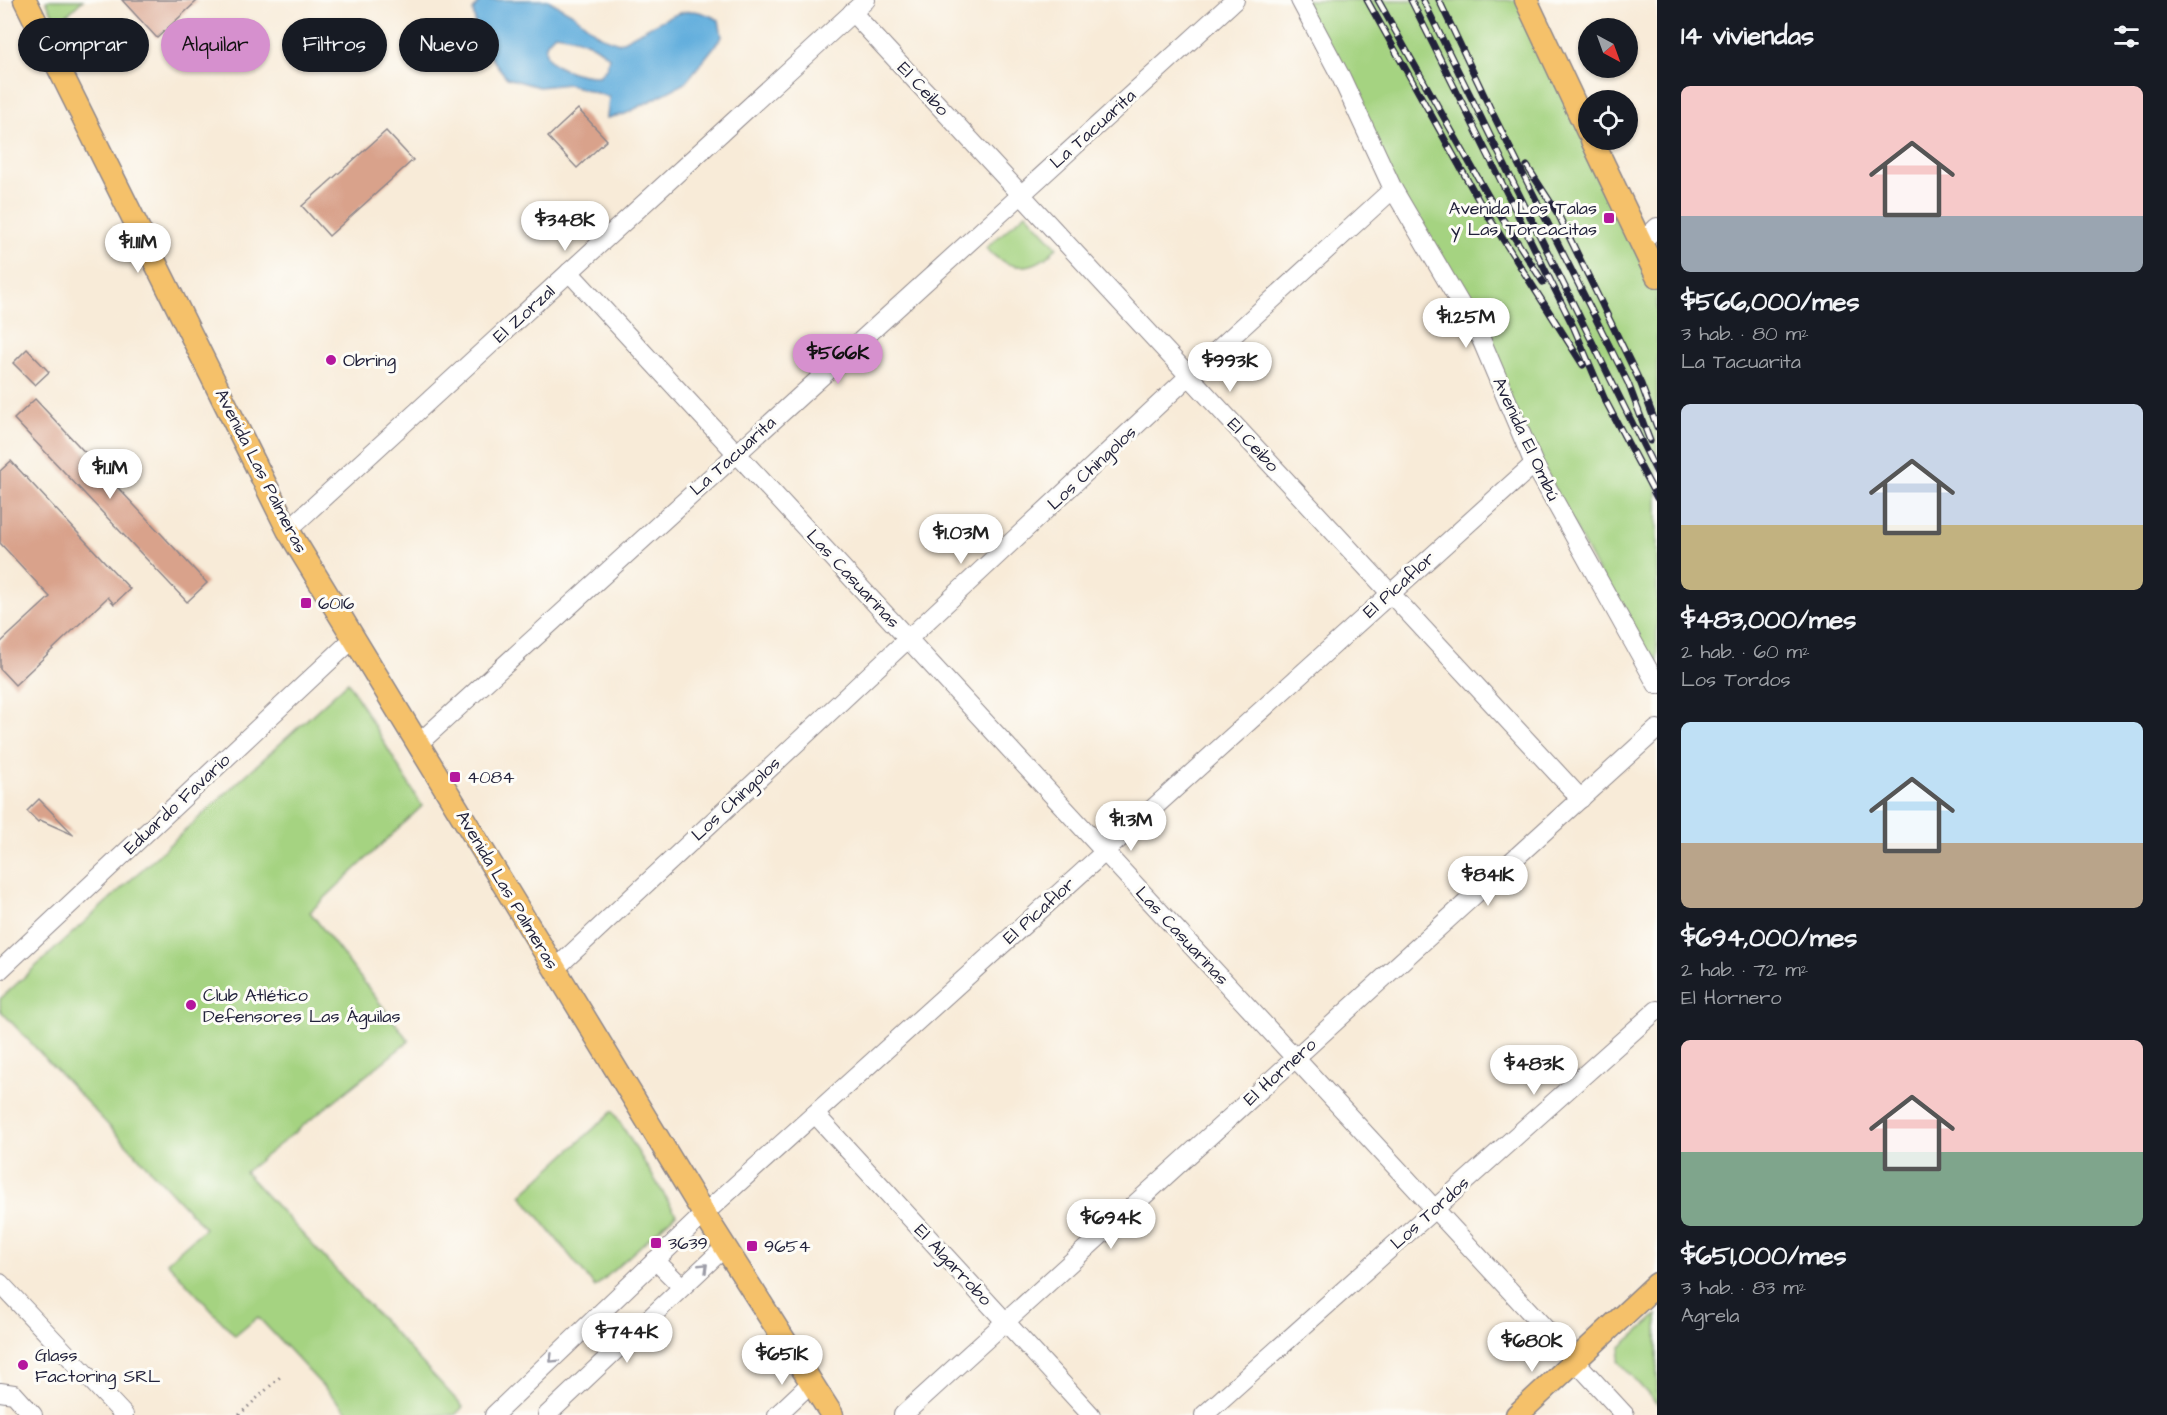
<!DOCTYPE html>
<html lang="es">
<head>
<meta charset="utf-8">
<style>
	body { margin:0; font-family:"Architects Daughter",sans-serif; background:#242831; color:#f1f3f6; height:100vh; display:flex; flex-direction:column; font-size:22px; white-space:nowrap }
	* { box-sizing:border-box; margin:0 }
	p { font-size:20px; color:#9ea1a6 }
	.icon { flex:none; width:33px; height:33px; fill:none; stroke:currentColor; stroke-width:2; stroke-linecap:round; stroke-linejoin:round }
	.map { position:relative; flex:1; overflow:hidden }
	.details { display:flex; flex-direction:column; background:#171b24; width:510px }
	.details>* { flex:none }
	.top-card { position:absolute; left:18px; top:18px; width:570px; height:54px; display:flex; gap:12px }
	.needle { width:39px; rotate:139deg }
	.fabs { position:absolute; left:1578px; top:18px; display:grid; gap:12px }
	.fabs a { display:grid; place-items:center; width:60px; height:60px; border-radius:50%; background:#171b24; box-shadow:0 2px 4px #0004; font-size:30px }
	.price { position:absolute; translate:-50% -51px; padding:0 14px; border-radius:21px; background:#fff; color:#222; font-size:20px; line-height:39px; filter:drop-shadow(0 2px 3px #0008) }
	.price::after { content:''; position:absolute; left:50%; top:36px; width:18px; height:14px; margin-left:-9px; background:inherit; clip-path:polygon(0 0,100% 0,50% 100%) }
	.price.selected { background:#d690ce; color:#111 }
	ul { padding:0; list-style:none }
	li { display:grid; align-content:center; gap:12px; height:318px; padding:0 24px }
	li span { display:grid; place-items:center; height:186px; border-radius:9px; color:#555 }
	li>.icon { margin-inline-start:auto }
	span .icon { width:108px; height:108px; fill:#fffc; stroke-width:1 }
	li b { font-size:26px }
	h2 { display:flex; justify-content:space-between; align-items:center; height:72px; padding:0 24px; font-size:26px }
	.tag { padding:0 21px; border-radius:27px; background:#171b24; box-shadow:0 2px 4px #0004; font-size:21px; line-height:54px }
	.tag.selected { background:#d690ce; color:#111 }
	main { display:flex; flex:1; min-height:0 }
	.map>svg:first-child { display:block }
	.green { fill:#a5d381; stroke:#647a5e; stroke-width:1.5 }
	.water { fill:#64afdd; stroke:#43688c; stroke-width:1.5; fill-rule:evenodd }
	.building { fill:#d9a28b }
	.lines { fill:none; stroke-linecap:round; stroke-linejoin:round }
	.minor-casing { stroke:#8d868a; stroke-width:20 }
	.major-casing { stroke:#8d868a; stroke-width:25 }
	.path { stroke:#8d868a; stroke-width:3; stroke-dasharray:1.5 4.5; stroke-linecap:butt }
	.minor { stroke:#fff; stroke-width:18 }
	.major { stroke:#f5c16b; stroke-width:22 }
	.rail-casing { stroke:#22223b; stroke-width:7 }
	.rail { stroke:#fdfcf7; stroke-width:4.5; stroke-dasharray:14; stroke-linecap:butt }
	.oneway { stroke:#9c9ca7 }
	.poi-dot { fill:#b5179e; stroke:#fdfcf7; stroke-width:2 }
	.labels { text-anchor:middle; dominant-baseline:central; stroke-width:6; stroke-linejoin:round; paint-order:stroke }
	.street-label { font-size:18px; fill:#22223b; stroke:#fdfcf7 }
	.poi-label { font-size:18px; fill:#22223b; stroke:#fdfcf7; text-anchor:start }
</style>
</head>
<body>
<main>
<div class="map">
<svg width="1657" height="1415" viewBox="0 0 1657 1415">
	<rect width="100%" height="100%" fill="#fdfcf7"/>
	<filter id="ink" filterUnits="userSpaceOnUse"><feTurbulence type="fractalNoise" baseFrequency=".0167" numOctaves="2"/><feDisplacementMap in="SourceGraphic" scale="12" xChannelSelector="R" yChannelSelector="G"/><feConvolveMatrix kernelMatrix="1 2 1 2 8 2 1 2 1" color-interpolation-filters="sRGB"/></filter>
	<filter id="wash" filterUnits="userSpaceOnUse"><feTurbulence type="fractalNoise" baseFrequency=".008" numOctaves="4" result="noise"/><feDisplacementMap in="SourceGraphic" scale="24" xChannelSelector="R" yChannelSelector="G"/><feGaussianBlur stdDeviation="1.35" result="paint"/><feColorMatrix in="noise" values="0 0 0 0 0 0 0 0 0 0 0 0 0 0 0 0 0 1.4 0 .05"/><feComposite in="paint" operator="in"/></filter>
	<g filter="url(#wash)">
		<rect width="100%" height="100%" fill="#f8ebd8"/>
		<g class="green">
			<polygon points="46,0 83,0 57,24"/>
			<polygon points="1300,0 1526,0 1657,276 1657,685"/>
			<path d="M1026 213 1057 247C1035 272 1009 273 986 248Z"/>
			<polygon points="348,682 422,806 310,912 409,1041 245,1172 463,1407 455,1415 350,1415 258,1317 235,1336 167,1262 205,1228 0,1010 0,999"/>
			<polygon points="613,1111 676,1214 595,1287 521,1195"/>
			<polygon points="1657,1315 1657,1404 1618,1361 1621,1347"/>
		</g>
		<path class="water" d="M481 0H548L573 14 600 36 619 43C638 34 673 11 692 11 702 11 711 16 719 20L722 37 685 83 625 114 607 118 609 97 568 84 539 87 507 78 489 55 476 27 473 10ZM555 34C576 37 593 42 609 57L607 67 599 76C584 77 540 68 546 45 547 41 552 37 555 34Z"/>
		<g id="blocks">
			<g class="building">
				<polygon points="122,0 198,0 157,38"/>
				<polygon points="578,109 607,140 577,168 548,137"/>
				<polygon points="386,131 413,160 329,236 302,206"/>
				<polygon points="27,349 49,372 35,385 13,363"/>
				<polygon points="35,399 207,583 187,602 14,419"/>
				<polygon points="11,461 130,589 114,604 108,597 15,685 0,669 0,643 50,597 0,543 0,471"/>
				<polygon points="39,799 74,835 40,820 38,822 27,811"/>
			</g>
		</g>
	</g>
	<g filter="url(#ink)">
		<use href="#blocks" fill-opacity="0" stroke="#8d868a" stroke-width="1.5"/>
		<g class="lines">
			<g class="minor-casing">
				<g id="minor">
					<polyline points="1300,0 1341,77 1393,189 1481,339 1534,464 1657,685"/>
					<polyline points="852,12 1581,799"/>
					<polyline points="1641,243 1657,227"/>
					<polyline points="569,272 1625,1415"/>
					<polyline points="288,530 866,0"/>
					<polyline points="418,744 1235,0"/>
					<polyline points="555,969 1189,376 1393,189"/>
					<polyline points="0,970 354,638"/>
					<polyline points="815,1114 1091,1415"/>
					<polyline points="655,1260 682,1287"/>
					<polyline points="0,1283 124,1415"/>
					<polyline points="0,1392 14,1394 33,1415"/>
					<polyline points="494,1415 704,1214 1534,464"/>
					<polyline points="547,1415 725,1247"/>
					<polyline points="777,1415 812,1382"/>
					<polyline points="903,1415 1657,729"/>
					<polyline points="1204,1415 1657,1010"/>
				</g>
			</g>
			<g class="major-casing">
				<g id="major">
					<polyline points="25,0 288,530 704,1214 832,1415"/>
					<polyline points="1526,0 1588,132"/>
					<polyline points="1592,140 1657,276"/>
					<polyline points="1517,1415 1657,1284"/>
				</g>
			</g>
			<polyline class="path" points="239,1415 280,1377"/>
			<use href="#minor" class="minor"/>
			<use href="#major" class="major"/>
			<g class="rail-casing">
				<g id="rail">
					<polyline points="1367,0 1483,208 1583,365"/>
					<polyline points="1378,0 1491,201 1543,282"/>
					<polyline points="1411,0 1574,328 1604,398 1657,498"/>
					<polyline points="1423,0 1657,473"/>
					<polyline points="1439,0 1491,110 1628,383 1650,441"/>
					<polyline points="1527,166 1558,214 1641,384 1657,427"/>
				</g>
			</g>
			<use href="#rail" class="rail"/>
		</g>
		<defs><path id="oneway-chevron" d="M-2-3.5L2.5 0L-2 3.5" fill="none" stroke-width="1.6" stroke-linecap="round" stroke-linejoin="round" transform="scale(1.5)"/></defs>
		<g class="oneway">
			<use href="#oneway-chevron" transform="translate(704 1267) rotate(-44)"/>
			<use href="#oneway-chevron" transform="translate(553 1359) rotate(136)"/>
		</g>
	</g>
	<g class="poi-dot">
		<rect x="1603" y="212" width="12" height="12" rx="3"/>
		<circle cx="331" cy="360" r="6"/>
		<rect x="300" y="597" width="12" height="12" rx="3"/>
		<rect x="449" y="771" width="12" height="12" rx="3"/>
		<circle cx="191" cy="1005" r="6"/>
		<rect x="650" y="1237" width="12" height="12" rx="3"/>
		<rect x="746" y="1240" width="12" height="12" rx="3"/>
		<circle cx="23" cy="1365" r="6"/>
	</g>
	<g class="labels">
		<g class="street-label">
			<text transform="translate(923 89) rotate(47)">El Ceibo</text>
			<text transform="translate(1093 129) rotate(-42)">La Tacuarita</text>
			<text transform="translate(524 314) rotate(-42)">El Zorzal</text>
			<text transform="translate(1526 439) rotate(65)">Avenida El Ombú</text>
			<text transform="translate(1253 445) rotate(47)">El Ceibo</text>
			<text transform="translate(733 456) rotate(-42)">La Tacuarita</text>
			<text transform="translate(1092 468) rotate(-43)">Los Chingolos</text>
			<text transform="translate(261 471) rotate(63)">Avenida Las Palmeras</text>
			<text transform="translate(853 579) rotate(47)">Las Casuarinas</text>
			<text transform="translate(1399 585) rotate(-42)">El Picaflor</text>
			<text transform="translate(736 799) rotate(-43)">Los Chingolos</text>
			<text transform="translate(177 804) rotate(-43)">Eduardo Favario</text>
			<text transform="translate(507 890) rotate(59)">Avenida Las Palmeras</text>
			<text transform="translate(1039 911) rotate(-42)">El Picaflor</text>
			<text transform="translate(1182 936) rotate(47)">Las Casuarinas</text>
			<text transform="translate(1280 1072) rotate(-42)">El Hornero</text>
			<text transform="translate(1430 1213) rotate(-42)">Los Tordos</text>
			<text transform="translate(953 1265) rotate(47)">El Algarrobo</text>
		</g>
		<g class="poi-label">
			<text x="1597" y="208" text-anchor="end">Avenida Los Talas<tspan x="1597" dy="21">y Las Torcacitas</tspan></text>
			<text x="343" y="360">Obring</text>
			<text x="318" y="603">6016</text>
			<text x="467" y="777">4084</text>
			<text x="203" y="995">Club Atlético<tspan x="203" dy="21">Defensores Las Águilas</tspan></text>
			<text x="668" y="1243">3639</text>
			<text x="764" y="1246">9654</text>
			<text x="35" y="1355">Glass<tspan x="35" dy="21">Factoring SRL</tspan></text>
		</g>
	</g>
</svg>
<div class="fabs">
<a><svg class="needle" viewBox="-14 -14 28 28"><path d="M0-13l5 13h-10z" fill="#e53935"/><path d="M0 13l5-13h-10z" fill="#9ea1a6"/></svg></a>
<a><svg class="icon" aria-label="locate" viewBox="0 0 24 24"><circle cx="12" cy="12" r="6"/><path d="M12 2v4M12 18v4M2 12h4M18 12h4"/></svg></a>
</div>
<b class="price" style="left:565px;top:252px">$348K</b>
<b class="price" style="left:138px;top:274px">$1.11M</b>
<b class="price" style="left:1466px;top:349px">$1.25M</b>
<b class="price selected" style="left:838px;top:385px">$566K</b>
<b class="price" style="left:1230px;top:393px">$993K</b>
<b class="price" style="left:110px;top:500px">$1.1M</b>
<b class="price" style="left:961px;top:565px">$1.03M</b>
<b class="price" style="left:1131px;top:852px">$1.3M</b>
<b class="price" style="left:1488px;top:907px">$841K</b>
<b class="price" style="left:1534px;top:1096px">$483K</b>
<b class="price" style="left:1111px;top:1250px">$694K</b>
<b class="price" style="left:627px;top:1364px">$744K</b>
<b class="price" style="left:1532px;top:1373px">$680K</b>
<b class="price" style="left:782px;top:1386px">$651K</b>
<div class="top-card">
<a class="tag">Comprar</a>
<a class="tag selected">Alquilar</a>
<a class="tag">Filtros</a>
<a class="tag">Nuevo</a>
</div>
</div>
<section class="details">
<h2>14 viviendas<svg class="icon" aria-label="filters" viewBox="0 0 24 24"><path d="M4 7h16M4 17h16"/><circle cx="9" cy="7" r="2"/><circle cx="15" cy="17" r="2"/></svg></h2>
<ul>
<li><span style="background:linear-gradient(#f6c9c9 70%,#9aa5b1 0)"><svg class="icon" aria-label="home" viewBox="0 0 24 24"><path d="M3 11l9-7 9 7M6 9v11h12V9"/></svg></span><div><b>$566,000/mes</b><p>3 hab. · 80 m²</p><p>La Tacuarita</p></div></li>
<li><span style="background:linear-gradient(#c9d6e8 65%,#c2b280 0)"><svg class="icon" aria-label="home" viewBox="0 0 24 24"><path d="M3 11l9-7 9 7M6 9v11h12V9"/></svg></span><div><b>$483,000/mes</b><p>2 hab. · 60 m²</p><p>Los Tordos</p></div></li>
<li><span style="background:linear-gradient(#bfe0f5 65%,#b9a48a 0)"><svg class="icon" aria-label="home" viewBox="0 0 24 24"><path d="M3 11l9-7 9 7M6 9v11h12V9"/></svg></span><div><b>$694,000/mes</b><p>2 hab. · 72 m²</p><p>El Hornero</p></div></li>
<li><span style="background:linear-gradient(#f6c9c9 60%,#7fa58c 0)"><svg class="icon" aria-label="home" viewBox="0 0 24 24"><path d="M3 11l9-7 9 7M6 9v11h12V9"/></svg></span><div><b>$651,000/mes</b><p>3 hab. · 83 m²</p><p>Agrela</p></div></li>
</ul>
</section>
</main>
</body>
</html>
